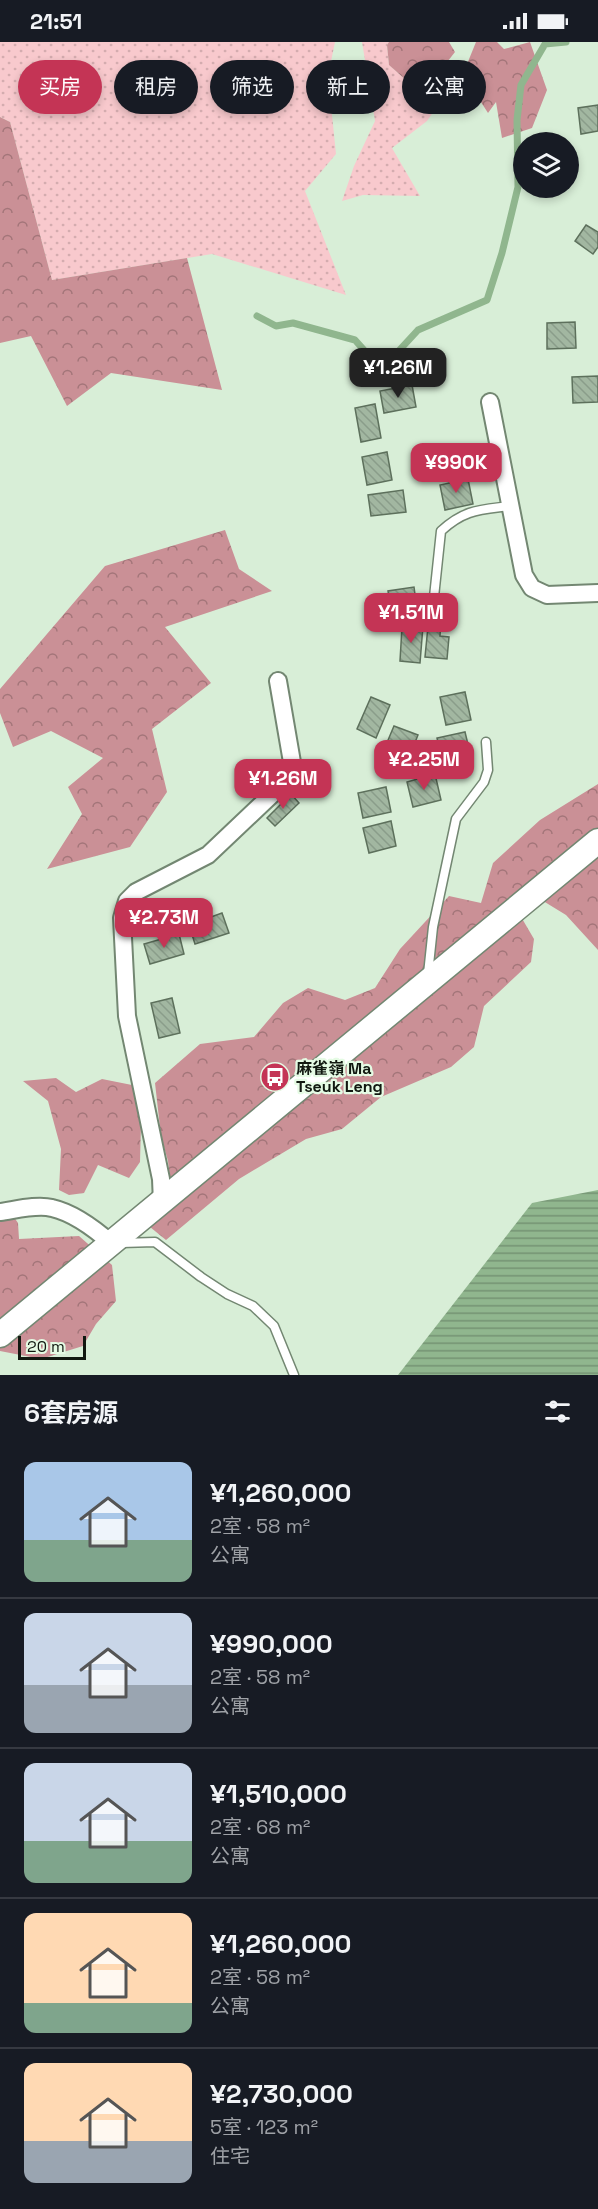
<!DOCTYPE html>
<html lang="zh">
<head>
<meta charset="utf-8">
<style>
	body { margin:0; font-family:"Space Grotesk","Noto Sans SC",sans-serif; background:#20242c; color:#f1f3f6; height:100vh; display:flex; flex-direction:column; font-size:22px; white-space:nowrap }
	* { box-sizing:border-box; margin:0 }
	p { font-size:20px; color:#9ea1a6 }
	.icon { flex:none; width:33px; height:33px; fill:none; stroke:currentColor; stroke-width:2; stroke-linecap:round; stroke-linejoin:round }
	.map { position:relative; height:1333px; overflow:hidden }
	.sheet { display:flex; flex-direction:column; background:#171b24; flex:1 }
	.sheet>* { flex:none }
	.banner { position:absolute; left:18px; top:18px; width:562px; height:54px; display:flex; gap:12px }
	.buttons { position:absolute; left:513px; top:90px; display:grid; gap:12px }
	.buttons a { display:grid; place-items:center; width:66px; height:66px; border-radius:50%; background:#171b24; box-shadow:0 3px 9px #0003; font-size:30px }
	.scale { position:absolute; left:18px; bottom:15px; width:68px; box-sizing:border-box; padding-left:6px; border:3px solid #111810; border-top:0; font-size:16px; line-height:21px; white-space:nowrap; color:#111810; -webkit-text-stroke:4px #e5fbe4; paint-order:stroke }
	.price { position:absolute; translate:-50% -51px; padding:0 14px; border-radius:12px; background:#c43455; color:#fff; font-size:20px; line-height:39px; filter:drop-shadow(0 2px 3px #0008) }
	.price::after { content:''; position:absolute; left:50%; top:36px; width:18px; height:14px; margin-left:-9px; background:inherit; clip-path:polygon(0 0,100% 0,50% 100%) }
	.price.on { background:#222; color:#fff }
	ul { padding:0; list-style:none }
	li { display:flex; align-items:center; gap:18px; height:150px; padding:0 24px }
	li+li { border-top:2px solid #363941 }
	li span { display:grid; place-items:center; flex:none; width:168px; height:120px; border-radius:12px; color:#555 }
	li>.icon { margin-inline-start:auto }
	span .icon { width:72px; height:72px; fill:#fffc; stroke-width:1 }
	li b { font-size:26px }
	h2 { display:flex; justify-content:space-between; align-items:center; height:72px; padding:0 24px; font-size:26px }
	.tag { padding:0 21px; border-radius:27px; background:#171b24; box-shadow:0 3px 9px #0003; font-size:21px; line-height:54px }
	.tag.on { background:#c43455; color:#fff }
	.status { display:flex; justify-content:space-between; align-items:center; height:42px; padding:0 30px; background:#171b24; direction:ltr }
	.status svg { height:16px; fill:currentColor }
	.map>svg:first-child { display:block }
	.grass { fill:url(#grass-dots) }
	.forest { fill:url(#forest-crowns) }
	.water { fill:url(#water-rules) }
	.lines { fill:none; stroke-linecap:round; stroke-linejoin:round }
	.stream { stroke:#90b68e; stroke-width:7 }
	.building { fill:url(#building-back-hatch); stroke:#5d705c; stroke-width:1.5 }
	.lane-casing { stroke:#738772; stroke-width:11 }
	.street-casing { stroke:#738772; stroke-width:20 }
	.secondary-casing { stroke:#738772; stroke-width:27 }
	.lane { stroke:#fff; stroke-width:8 }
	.street { stroke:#fff; stroke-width:16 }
	.secondary { stroke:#fff; stroke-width:24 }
	.labels { text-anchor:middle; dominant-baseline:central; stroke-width:4.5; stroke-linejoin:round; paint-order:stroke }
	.poi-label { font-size:16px; font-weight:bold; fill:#111810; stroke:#e5fbe4; text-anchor:start }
</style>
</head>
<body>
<div class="status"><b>21:51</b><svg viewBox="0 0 49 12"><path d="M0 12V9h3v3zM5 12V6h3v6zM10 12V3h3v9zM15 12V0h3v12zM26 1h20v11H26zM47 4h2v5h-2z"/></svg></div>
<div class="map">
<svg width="598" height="1333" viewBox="0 0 598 1333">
	<defs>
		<pattern id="grass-dots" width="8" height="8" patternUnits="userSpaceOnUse" patternTransform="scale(1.5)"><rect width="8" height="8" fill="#f8c9cd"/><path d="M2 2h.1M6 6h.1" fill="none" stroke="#d4acaf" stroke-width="1.8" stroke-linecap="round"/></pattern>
		<pattern id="forest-crowns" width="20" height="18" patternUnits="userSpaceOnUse" patternTransform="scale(1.5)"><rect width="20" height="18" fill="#ca9096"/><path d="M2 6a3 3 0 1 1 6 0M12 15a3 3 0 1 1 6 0" fill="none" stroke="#a37579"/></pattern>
		<pattern id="water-rules" width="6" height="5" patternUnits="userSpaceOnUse" patternTransform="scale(1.5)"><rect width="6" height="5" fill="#90b68e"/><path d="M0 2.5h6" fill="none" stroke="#749373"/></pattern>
		<pattern id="building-back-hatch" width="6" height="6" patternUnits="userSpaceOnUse" patternTransform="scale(1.5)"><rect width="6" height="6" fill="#a2b7a1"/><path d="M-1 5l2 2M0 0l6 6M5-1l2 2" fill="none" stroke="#8a9d8a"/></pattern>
	</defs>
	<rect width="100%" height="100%" fill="#d8eed7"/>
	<g class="grass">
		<polygon points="0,0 335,0 328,34 336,112 305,149 346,253 212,212 52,238 10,80 0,75"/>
		<polygon points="362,0 389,0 387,3 389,23 406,38 443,56 427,79 392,106 420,154 363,153 342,159 354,124 375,79"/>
	</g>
	<g class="forest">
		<polygon points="389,0 449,0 455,10 444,24 406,38 389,23 387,3"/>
		<polygon points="476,0 497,0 504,7 530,0 547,48 532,86 502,96 496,60 488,71 463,32"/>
		<polygon points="0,75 10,80 52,238 187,216 222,348 111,331 67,364 31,294 0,301"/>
		<polygon points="225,488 239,527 272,549 165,585 211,641 152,687 167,750 130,805 47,827 82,772 68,745 103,716 51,689 13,705 0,671 0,647 105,524"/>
		<polygon points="598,742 598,908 566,873 535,854 517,868 534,897 531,920 484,964 474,1005 451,1025 381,1055 342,1087 306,1097 239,1137 166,1198 150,1185 162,1161 173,1163 168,1119 161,1094 155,1041 200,1002 254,995 283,961 308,946 345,958 375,946 400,907 449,854 481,861 493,821 540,778"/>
		<polygon points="56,1036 76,1050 102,1037 132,1043 141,1081 140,1120 129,1136 98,1123 84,1151 69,1153 59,1148 61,1107 48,1059 23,1039"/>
		<polygon points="0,1164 7,1165 18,1181 19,1197 79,1194 112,1223 116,1259 96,1282 83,1304 41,1317 0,1309"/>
	</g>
	<polygon class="water" points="598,1148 598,1333 398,1333 532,1161"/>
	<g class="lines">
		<polyline class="stream" points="257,274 276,284 293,281 355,298 372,317 394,314 418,288 487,258 502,211 518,145 517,78 521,43 545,2 566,0"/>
	</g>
	<g class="building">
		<polygon points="598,63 598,89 581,92 578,66"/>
		<polygon points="586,183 598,190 598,205 593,212 575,199"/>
		<polygon points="575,280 576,306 547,307 547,281"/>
		<polygon points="598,334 598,360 573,361 572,335"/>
		<polygon points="412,343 416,365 384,371 380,349"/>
		<polygon points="375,362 381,396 361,400 355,366"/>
		<polygon points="387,410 392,438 367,443 362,415"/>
		<polygon points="468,437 473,462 445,468 440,443"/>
		<polygon points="403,448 406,470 371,474 368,453"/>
		<polygon points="414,545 418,574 392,577 388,549"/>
		<polygon points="429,574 441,575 440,594 449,595 447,617 425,615"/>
		<polygon points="410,583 423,584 420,621 400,619 402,585 410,585"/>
		<polygon points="465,650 471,678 446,683 440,655"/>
		<polygon points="371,655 390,663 376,696 357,687"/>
		<polygon points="394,684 418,693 407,720 383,710"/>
		<polygon points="465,690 471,715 443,721 437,696"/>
		<polygon points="435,732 441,758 413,765 407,740"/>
		<polygon points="386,745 391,770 363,776 358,751"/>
		<polygon points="291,752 299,761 275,784 267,776"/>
		<polygon points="391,779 396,804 369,811 363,786"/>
		<polygon points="222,871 229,891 195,902 189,883"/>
		<polygon points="179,892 184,912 150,922 144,902"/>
		<polygon points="172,956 180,991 159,996 151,961"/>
	</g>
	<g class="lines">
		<g class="lane-casing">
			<g id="lane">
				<path d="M434 555 441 489C465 467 480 468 510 464"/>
				<polyline points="428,932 433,885 456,777 484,740 488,728 486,700"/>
				<polyline points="121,1201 155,1200 201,1235 227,1252 253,1264 274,1284 294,1333"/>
			</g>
		</g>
		<g class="street-casing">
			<g id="street">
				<polyline points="490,360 524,533 532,546 547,553 598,551"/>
				<polyline points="162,1161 161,1137 127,974 122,876 127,859 136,850 208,813 283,742 293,726 278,639"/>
				<path d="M0 1170C15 1168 37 1162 52 1166 74 1171 95 1187 112 1202"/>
			</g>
		</g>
		<g class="secondary-casing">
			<polyline id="secondary" points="0,1293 598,799"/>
		</g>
		<use href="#lane" class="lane"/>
		<use href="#street" class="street"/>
		<use href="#secondary" class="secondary"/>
	</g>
	<defs>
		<g id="bus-disc" transform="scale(1.5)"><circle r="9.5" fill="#c43455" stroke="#e5fbe4"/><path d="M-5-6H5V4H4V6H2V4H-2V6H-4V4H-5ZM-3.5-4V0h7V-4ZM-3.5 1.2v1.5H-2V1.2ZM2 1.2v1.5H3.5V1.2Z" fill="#fff"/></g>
	</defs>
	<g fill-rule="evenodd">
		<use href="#bus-disc" x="275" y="1035"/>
	</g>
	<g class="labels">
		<g class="poi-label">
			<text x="296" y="1026">麻雀嶺 Ma<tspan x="296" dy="18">Tseuk Leng</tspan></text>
		</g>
	</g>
</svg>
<div class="buttons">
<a><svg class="icon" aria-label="layers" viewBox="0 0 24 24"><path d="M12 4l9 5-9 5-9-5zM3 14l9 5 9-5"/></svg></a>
</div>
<div class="scale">20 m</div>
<b class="price on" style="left:398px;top:357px">¥1.26M</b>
<b class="price" style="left:456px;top:452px">¥990K</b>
<b class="price" style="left:411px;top:602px">¥1.51M</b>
<b class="price" style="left:424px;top:749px">¥2.25M</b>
<b class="price" style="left:283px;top:768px">¥1.26M</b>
<b class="price" style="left:164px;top:907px">¥2.73M</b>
<div class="banner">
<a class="tag on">买房</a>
<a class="tag">租房</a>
<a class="tag">筛选</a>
<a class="tag">新上</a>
<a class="tag">公寓</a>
</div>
</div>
<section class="sheet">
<h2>6套房源<svg class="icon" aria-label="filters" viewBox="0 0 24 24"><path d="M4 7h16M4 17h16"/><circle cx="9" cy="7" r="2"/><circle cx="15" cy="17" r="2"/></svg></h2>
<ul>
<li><span style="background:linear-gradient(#a9c7e8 65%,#7fa58c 0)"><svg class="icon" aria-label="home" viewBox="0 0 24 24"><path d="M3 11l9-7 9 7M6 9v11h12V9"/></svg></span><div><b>¥1,260,000</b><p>2室 · 58 m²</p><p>公寓</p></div></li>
<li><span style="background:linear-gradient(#c9d6e8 60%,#9aa5b1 0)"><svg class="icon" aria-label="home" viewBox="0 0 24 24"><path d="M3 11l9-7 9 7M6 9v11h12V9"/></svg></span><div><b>¥990,000</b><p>2室 · 58 m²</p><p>公寓</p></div></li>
<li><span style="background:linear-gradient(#c9d6e8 65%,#7fa58c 0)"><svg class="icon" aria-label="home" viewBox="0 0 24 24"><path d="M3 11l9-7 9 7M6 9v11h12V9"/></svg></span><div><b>¥1,510,000</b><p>2室 · 68 m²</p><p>公寓</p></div></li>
<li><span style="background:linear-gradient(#ffd9b3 75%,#7fa58c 0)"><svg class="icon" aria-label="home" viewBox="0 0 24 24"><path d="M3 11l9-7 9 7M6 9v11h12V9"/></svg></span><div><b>¥1,260,000</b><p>2室 · 58 m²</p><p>公寓</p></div></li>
<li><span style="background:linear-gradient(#ffd9b3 65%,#9aa5b1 0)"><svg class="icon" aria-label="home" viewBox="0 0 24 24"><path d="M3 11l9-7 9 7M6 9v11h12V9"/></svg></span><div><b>¥2,730,000</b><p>5室 · 123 m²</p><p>住宅</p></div></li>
</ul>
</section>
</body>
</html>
